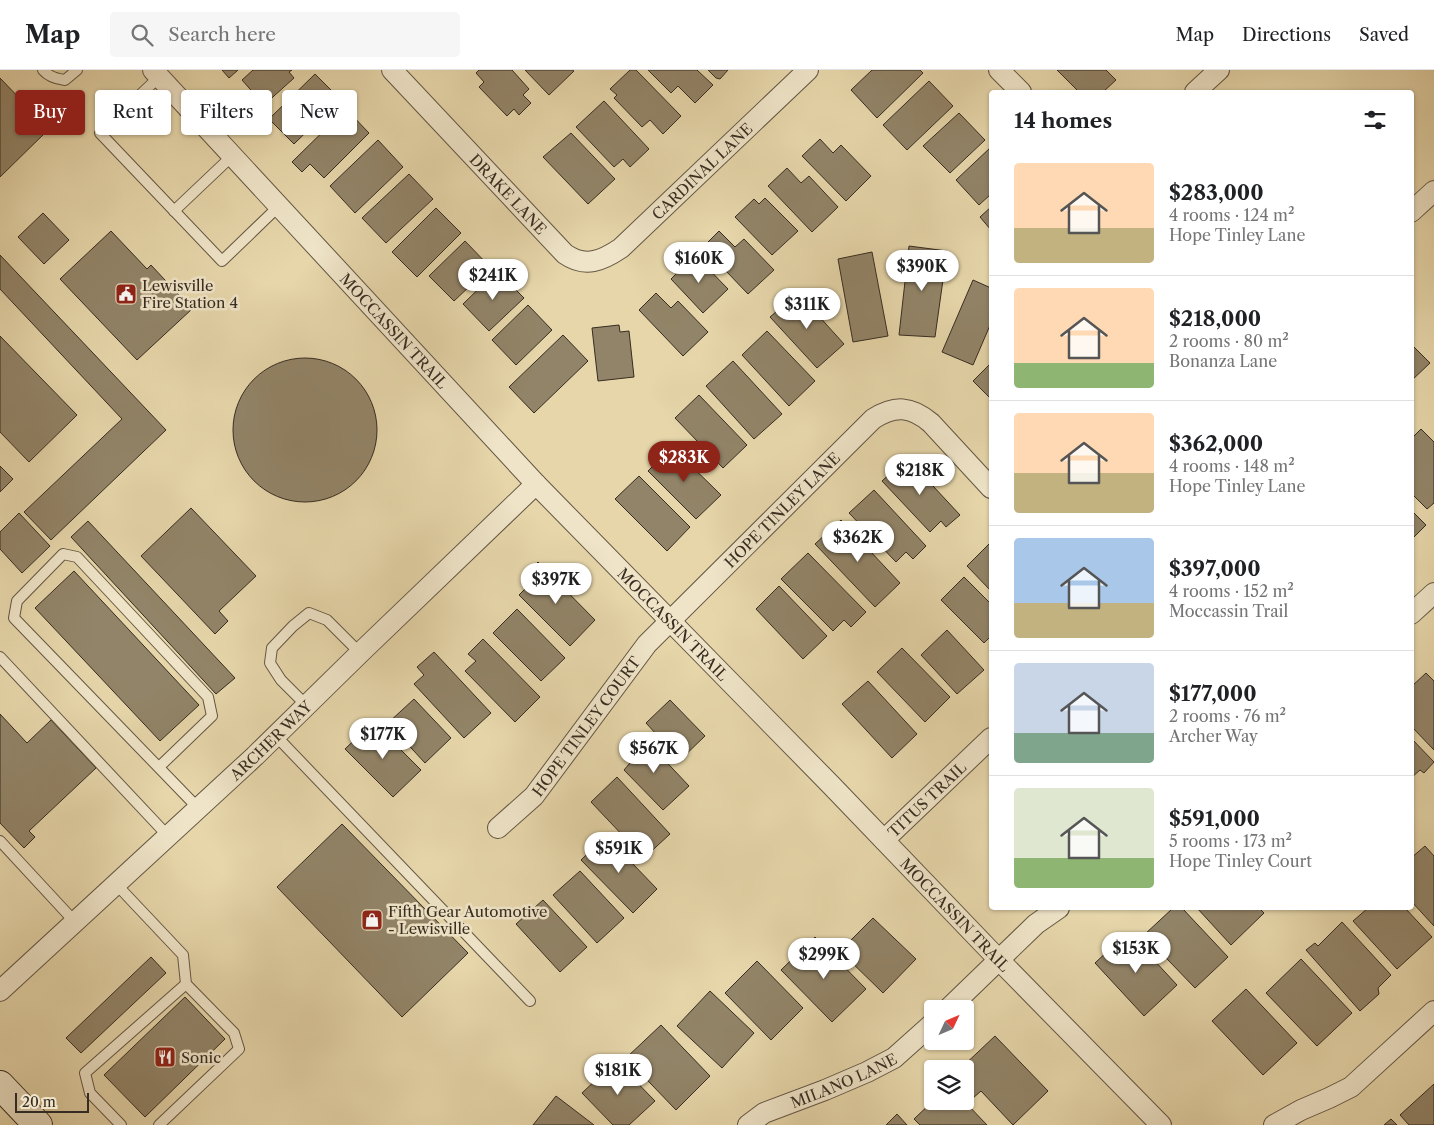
<!DOCTYPE html>
<html lang="en">
<head>
<meta charset="utf-8">
<style>
	body { margin:0; font-family:"Libre Caslon Text",serif; background:#f6f6f6; color:#202124; height:100vh; display:flex; flex-direction:column; font-size:19px; white-space:nowrap }
	* { box-sizing:border-box; margin:0 }
	p { font-size:16px; color:#757577 }
	.icon { flex:none; width:28px; height:28px; fill:none; stroke:currentColor; stroke-width:2; stroke-linecap:round; stroke-linejoin:round }
	.map { position:relative; flex:1; overflow:hidden }
	.panel { position:absolute; left:989px; top:20px; width:425px; height:820px; display:flex; flex-direction:column; background:#fff; border-radius:5px; box-shadow:0 1px 4px #0004 }
	.panel>* { flex:none }
	.top-card { position:absolute; left:15px; top:20px; width:475px; height:45px; display:flex; gap:10px }
	.needle { width:32px; rotate:46deg }
	.buttons { position:absolute; left:924px; top:930px; display:grid; gap:10px }
	.buttons a { display:grid; place-items:center; width:50px; height:50px; border-radius:5px; background:#fff; box-shadow:0 1px 4px #0004; font-size:25px }
	.scale { position:absolute; left:15px; bottom:12px; width:74px; box-sizing:border-box; padding-left:5px; border:2px solid #372c21; border-top:0; font-size:14px; line-height:18px; white-space:nowrap; color:#372c21; -webkit-text-stroke:4px #efe4c8; paint-order:stroke }
	.price { position:absolute; translate:-50% -42px; padding:0 11px; border-radius:18px; background:#fff; color:#222; font-size:16px; line-height:32px; filter:drop-shadow(0 1px 2px #0008) }
	.price::after { content:''; position:absolute; left:50%; top:30px; width:15px; height:11px; margin-left:-8px; background:inherit; clip-path:polygon(0 0,100% 0,50% 100%) }
	.price.active { background:#8f2418; color:#fff }
	ul { padding:0; list-style:none }
	li { display:flex; align-items:center; gap:15px; height:125px; padding:0 25px }
	li+li { border-top:1px solid #e0e0e0 }
	li span { display:grid; place-items:center; flex:none; width:140px; height:100px; border-radius:5px; color:#555 }
	li>.icon { margin-inline-start:auto }
	span .icon { width:60px; height:60px; fill:#fffc; stroke-width:1 }
	li b { font-size:21px }
	h2 { display:flex; justify-content:space-between; align-items:center; height:60px; padding:0 25px; font-size:21px }
	.pill { padding:0 18px; border-radius:5px; background:#fff; box-shadow:0 1px 4px #0004; font-size:18px; line-height:45px }
	.pill.active { background:#8f2418; color:#fff }
	header { display:flex; align-items:center; gap:30px; box-sizing:border-box; height:70px; padding:0 25px; background:#fff; border-bottom:1px solid #e0e0e0 }
	header strong { font-size:24px }
	nav { display:flex; gap:28px; margin-inline-start:auto; font-size:18px }
	.search { width:350px; height:45px; background:#f6f6f6; display:flex; align-items:center; gap:12px; box-sizing:border-box; padding:0 18px; border-radius:5px; color:#757577; font-size:19px }
	.map>svg:first-child { display:block }
	.building { fill:#928468; stroke:#372c21 }
	.lines { fill:none; stroke-linecap:round; stroke-linejoin:round }
	.service-casing { stroke:#635643; stroke-width:12 }
	.minor-casing { stroke:#635643; stroke-width:22 }
	.secondary-casing { stroke:#372c21; stroke-width:30 }
	.service { stroke:#efe4c8; stroke-width:10 }
	.minor { stroke:#efe4c8; stroke-width:20 }
	.secondary { stroke:#efe4c8; stroke-width:28 }
	.labels { text-anchor:middle; dominant-baseline:central; stroke-width:5; stroke-linejoin:round; paint-order:stroke }
	.street-label { font-size:15px; fill:#372c21; stroke:#efe4c8 }
	.poi-label { font-size:15px; fill:#372c21; stroke:#efe4c8; text-anchor:start }
</style>
</head>
<body>
<header>
<strong>Map</strong>
<div class="search"><svg class="icon" aria-label="search" viewBox="0 0 24 24"><circle cx="10" cy="10" r="6"/><path d="M15 15l6 6"/></svg>Search here</div>
<nav><a>Map</a><a>Directions</a><a>Saved</a></nav>
</header>
<div class="map">
<svg width="1434" height="1055" viewBox="0 0 1434 1055">
	<rect width="100%" height="100%" fill="#e6d6aa"/>
	<filter id="stains"><feTurbulence type="fractalNoise" baseFrequency=".004" numOctaves="4"/><feColorMatrix values="0 0 0 0 .2 0 0 0 0 .09 0 0 0 0 .02 0 0 0 .5 -.17"/></filter>
	<radialGradient id="worn" r=".72"><stop offset=".6" stop-color="#630" stop-opacity="0"/><stop offset="1" stop-color="#630" stop-opacity=".3"/></radialGradient>
	<g class="building">
		<polygon points="222,0 238,0 229,8"/>
		<polygon points="253,0 292,0 289,2 294,8 264,35 242,10"/>
		<polygon points="479,0 512,0 529,19 523,25 531,33 519,45 514,39 507,46 479,17 484,12 476,3"/>
		<polygon points="525,0 572,0 574,1 549,25"/>
		<polygon points="630,0 636,0 681,46 663,64 650,50 642,57 614,28 617,25 610,19"/>
		<polygon points="648,0 697,0 713,15 695,33 678,16 671,23"/>
		<polygon points="708,0 728,0 720,9 716,8"/>
		<polygon points="872,0 920,0 923,3 877,48 851,20"/>
		<polygon points="1057,0 1106,0 1116,10 1103,22 1079,22"/>
		<polygon points="315,4 340,29 294,74 269,49"/>
		<polygon points="0,8 49,59 0,107"/>
		<polygon points="929,11 953,36 907,80 883,55"/>
		<polygon points="604,31 649,79 630,97 623,89 614,97 576,57"/>
		<polygon points="346,39 369,63 324,108 310,94 302,102 292,92"/>
		<polygon points="959,43 985,70 950,103 923,76"/>
		<polygon points="571,63 615,109 588,134 543,87"/>
		<polygon points="820,69 833,83 841,75 871,106 846,131 802,86"/>
		<polygon points="378,70 403,97 355,143 330,116"/>
		<polygon points="991,77 991,124 979,135 956,110"/>
		<polygon points="787,98 801,113 809,106 838,137 812,162 768,116"/>
		<polygon points="409,104 433,129 386,173 362,148"/>
		<polygon points="765,128 798,161 772,185 735,147 754,129 759,134"/>
		<polygon points="991,137 991,160 980,147"/>
		<polygon points="436,138 461,163 417,207 392,182"/>
		<polygon points="43,143 69,170 44,194 18,167"/>
		<polygon points="111,161 147,199 151,195 192,239 137,290 60,209"/>
		<polygon points="719,161 735,177 744,169 774,200 748,224 703,177"/>
		<polygon points="465,171 490,197 454,231 429,206"/>
		<polygon points="909,176 947,181 935,267 899,265"/>
		<polygon points="872,182 888,266 853,272 838,189"/>
		<polygon points="0,185 166,360 51,470 24,442 122,349 0,219"/>
		<polygon points="695,185 728,219 703,243 671,209"/>
		<polygon points="497,201 524,228 489,261 463,234"/>
		<polygon points="973,210 991,218 991,253 973,295 942,282"/>
		<polygon points="656,223 671,238 678,231 708,262 683,286 639,240"/>
		<polygon points="798,223 844,274 817,298 770,247"/>
		<polygon points="528,235 552,260 516,295 492,270"/>
		<polygon points="619,255 620,262 629,261 634,307 598,311 592,258"/>
		<polygon points="767,261 815,311 789,336 742,285"/>
		<polygon points="563,265 588,291 534,343 509,317"/>
		<polygon points="0,266 77,345 29,392 0,362"/>
		<polygon points="1411,274 1430,293 1411,311"/>
		<circle cx="305" cy="360" r="72"/>
		<polygon points="733,291 782,344 754,369 706,316"/>
		<polygon points="991,293 991,329 973,311"/>
		<polygon points="699,325 747,375 723,398 675,348"/>
		<polygon points="1421,359 1434,372 1434,433 1427,439 1411,423 1411,369"/>
		<polygon points="672,377 721,425 696,449 648,401"/>
		<polygon points="907,388 960,445 946,457 941,451 930,462 882,411"/>
		<polygon points="0,396 13,409 0,422"/>
		<polygon points="639,406 690,457 667,481 615,429"/>
		<polygon points="874,420 926,476 913,489 906,482 896,492 849,443"/>
		<polygon points="191,438 256,506 219,541 228,551 215,564 141,486"/>
		<polygon points="1411,440 1426,455 1411,470"/>
		<polygon points="19,443 50,476 22,503 0,479 0,462"/>
		<polygon points="841,450 900,513 875,537 815,474"/>
		<polygon points="88,451 235,608 216,624 71,467"/>
		<polygon points="991,472 991,521 967,496"/>
		<polygon points="808,483 866,542 851,557 844,550 833,561 781,509"/>
		<polygon points="538,492 595,550 570,576 519,525 531,513 524,506"/>
		<polygon points="74,501 199,635 160,671 35,538"/>
		<polygon points="964,507 991,534 991,566 984,573 941,530"/>
		<polygon points="779,516 827,566 803,589 756,539"/>
		<polygon points="517,539 565,588 541,611 493,563"/>
		<polygon points="947,560 984,600 957,624 921,585"/>
		<polygon points="483,569 540,627 515,652 465,601 476,591 468,584"/>
		<polygon points="902,578 950,627 925,652 877,602"/>
		<polygon points="434,582 491,643 464,668 414,614 424,605 417,597"/>
		<polygon points="1426,603 1434,611 1434,680 1411,656 1411,617"/>
		<polygon points="868,611 917,664 892,688 842,634"/>
		<polygon points="414,629 451,668 425,693 388,653"/>
		<polygon points="670,630 705,666 680,690 646,653"/>
		<polygon points="0,644 27,673 51,650 96,698 29,761 35,767 24,778 0,753"/>
		<polygon points="373,652 421,700 393,727 345,679"/>
		<polygon points="642,666 689,716 663,740 624,700 630,693 622,686"/>
		<polygon points="1411,668 1434,692 1424,703 1420,700 1411,708"/>
		<polygon points="617,707 670,764 644,788 591,732"/>
		<polygon points="342,754 468,883 402,947 277,817"/>
		<polygon points="606,766 657,819 633,843 581,790"/>
		<polygon points="1425,776 1434,786 1434,856 1411,831 1411,788"/>
		<polygon points="580,801 624,848 597,873 553,825"/>
		<polygon points="543,830 587,877 560,902 516,854"/>
		<polygon points="1173,838 1182,838 1228,887 1195,918 1144,865"/>
		<polygon points="1197,838 1259,838 1264,843 1231,875"/>
		<polygon points="1368,838 1405,838 1432,867 1397,899 1353,851"/>
		<polygon points="873,848 916,889 883,923 840,881"/>
		<polygon points="1342,852 1391,905 1378,918 1379,924 1360,941 1306,880 1315,873 1318,876"/>
		<polygon points="1128,862 1177,915 1144,946 1095,893"/>
		<polygon points="815,867 866,919 832,952 781,900"/>
		<polygon points="151,887 166,903 81,983 66,968"/>
		<polygon points="1301,889 1352,943 1317,976 1266,923"/>
		<polygon points="757,891 803,938 771,970 725,923"/>
		<polygon points="1246,919 1297,973 1263,1005 1212,951"/>
		<polygon points="710,921 754,963 722,998 677,956"/>
		<polygon points="185,927 225,969 145,1047 104,1005"/>
		<polygon points="661,955 710,1006 676,1040 626,988"/>
		<polygon points="995,966 1048,1021 1013,1055 981,1021 973,1028 965,1020 965,999 960,999"/>
		<polygon points="616,991 655,1031 629,1055 613,1055 582,1023"/>
		<polygon points="1434,1014 1434,1055 1409,1055 1400,1045"/>
		<polygon points="556,1026 594,1055 533,1055"/>
		<polygon points="933,1031 964,1031 987,1055 920,1055 914,1049"/>
		<polygon points="897,1044 907,1055 886,1055"/>
		<polygon points="1391,1049 1397,1055 1384,1055"/>
	</g>
	<g class="lines">
		<g class="service-casing">
			<g id="service">
				<path d="M43 0C49 7 57 9 65 10L77 0"/>
				<polyline points="159,7 100,63 222,191 279,136"/>
				<polyline points="174,141 232,86"/>
				<polyline points="0,587 168,766"/>
				<polyline points="306,635 281,610 270,593 272,578 293,556 309,543 327,550 360,583"/>
				<polyline points="275,665 530,931"/>
				<polyline points="159,697 212,646 208,627 77,487 63,484 17,531 14,548 198,738"/>
				<polyline points="0,771 75,852"/>
				<polyline points="116,814 183,885 186,914 234,963 239,979 159,1055"/>
				<polyline points="121,1055 90,1023 85,1003 186,914"/>
			</g>
		</g>
		<g class="minor-casing">
			<g id="minor">
				<path id="s1" d="M153 0 536 414 831 715 999 890 1161 1055"/>
				<path id="s2" d="M392 0 565 184C585 198 602 191 621 178L808 0"/>
				<polyline points="999,0 1021,22"/>
				<polyline points="1195,22 1219,0"/>
				<polyline points="1411,142 1434,121"/>
				<polyline points="1411,544 1434,523"/>
				<path id="s3" d="M498 758 534 726 647 574 873 349C895 335 911 336 931 353L991 418"/>
				<path id="s4" d="M884 770 991 668"/>
				<path id="s5" d="M0 921 255 686 360 583 536 414"/>
				<polyline points="948,939 1036,854 1059,838"/>
				<path id="s6" d="M748 1055 764 1043 825 1020 867 1002 894 988 932 954"/>
				<polyline points="1274,1055 1301,1040 1329,1028 1351,1017 1434,941"/>
			</g>
		</g>
		<g class="secondary-casing">
			<polyline id="secondary" points="0,1015 38,1055"/>
		</g>
		<use href="#service" class="service"/>
		<use href="#minor" class="minor"/>
		<use href="#secondary" class="secondary"/>
	</g>
	<defs>
		<g id="civic-square" transform="scale(1.125)"><rect x="-9" y="-9" width="18" height="18" rx="4" fill="#8f2418" stroke="#efe4c8"/><path d="M-.6-6.5H3V-4.5H.6V-3L4-1V1h2V6H-6V1h2V-1L-.6-3ZM-1.2 2.5V6h2.4V2.5Z" fill="#fff"/></g>
		<g id="shop-square" transform="scale(1.125)"><rect x="-9" y="-9" width="18" height="18" rx="4" fill="#8f2418" stroke="#efe4c8"/><path d="M-5-2.5h2.3a2.7 3.5 0 0 1 5.4 0H5L5.5 6h-11ZM-1.5-2.5h3a1.5 2.3 0 0 0-3 0Z" fill="#fff"/></g>
		<g id="restaurant-square" transform="scale(1.125)"><rect x="-9" y="-9" width="18" height="18" rx="4" fill="#8f2418" stroke="#efe4c8"/><path d="M-5-6h1v4h1v-4h1v4h1v-4h1v5L-1.5 .5V6h-2V.5L-5-1ZM5-6V6H3V1.5H1.5Q1.5-4 5-6Z" fill="#fff"/></g>
	</defs>
	<g fill-rule="evenodd">
		<use href="#civic-square" x="126" y="224"/>
		<use href="#shop-square" x="372" y="850"/>
		<use href="#restaurant-square" x="165" y="987"/>
	</g>
	<g class="labels">
		<g class="street-label">
			<text stroke="none"><textPath href="#s2" startOffset="425">CARDINAL LANE</textPath></text>
			<text stroke="none"><textPath href="#s2" startOffset="170">DRAKE LANE</textPath></text>
			<text stroke="none"><textPath href="#s1" startOffset="355">MOCCASSIN TRAIL</textPath></text>
			<text stroke="none"><textPath href="#s3" startOffset="428">HOPE TINLEY LANE</textPath></text>
			<text stroke="none"><textPath href="#s1" startOffset="760">MOCCASSIN TRAIL</textPath></text>
			<text stroke="none"><textPath href="#s3" startOffset="135">HOPE TINLEY COURT</textPath></text>
			<text stroke="none"><textPath href="#s5" startOffset="369">ARCHER WAY</textPath></text>
			<text stroke="none"><textPath href="#s4" startOffset="59">TITUS TRAIL</textPath></text>
			<text stroke="none"><textPath href="#s1" startOffset="1165">MOCCASSIN TRAIL</textPath></text>
			<text stroke="none"><textPath href="#s6" startOffset="106">MILANO LANE</textPath></text>
		</g>
		<g class="poi-label">
			<text x="142" y="215">Lewisville<tspan x="142" dy="17">Fire Station 4</tspan></text>
			<text x="388" y="841">Fifth Gear Automotive<tspan x="388" dy="17">- Lewisville</tspan></text>
			<text x="181" y="987">Sonic</text>
		</g>
	</g>
	<rect width="100%" height="100%" filter="url(#stains)"/>
	<rect width="100%" height="100%" fill="url(#worn)"/>
</svg>
<div class="buttons">
<a><svg class="needle" viewBox="-14 -14 28 28"><path d="M0-13l5 13h-10z" fill="#e53935"/><path d="M0 13l5-13h-10z" fill="#757577"/></svg></a>
<a><svg class="icon" aria-label="layers" viewBox="0 0 24 24"><path d="M12 4l9 5-9 5-9-5zM3 14l9 5 9-5"/></svg></a>
</div>
<div class="scale">20 m</div>
<b class="price" style="left:699px;top:214px">$160K</b>
<b class="price" style="left:922px;top:222px">$390K</b>
<b class="price" style="left:493px;top:231px">$241K</b>
<b class="price" style="left:807px;top:260px">$311K</b>
<b class="price active" style="left:684px;top:413px">$283K</b>
<b class="price" style="left:920px;top:426px">$218K</b>
<b class="price" style="left:858px;top:493px">$362K</b>
<b class="price" style="left:556px;top:535px">$397K</b>
<b class="price" style="left:383px;top:690px">$177K</b>
<b class="price" style="left:654px;top:704px">$567K</b>
<b class="price" style="left:619px;top:804px">$591K</b>
<b class="price" style="left:1136px;top:904px">$153K</b>
<b class="price" style="left:824px;top:910px">$299K</b>
<b class="price" style="left:618px;top:1026px">$181K</b>
<div class="top-card">
<a class="pill active">Buy</a>
<a class="pill">Rent</a>
<a class="pill">Filters</a>
<a class="pill">New</a>
</div>
<section class="panel">
<h2>14 homes<svg class="icon" aria-label="filters" viewBox="0 0 24 24"><path d="M4 7h16M4 17h16"/><circle cx="9" cy="7" r="2"/><circle cx="15" cy="17" r="2"/></svg></h2>
<ul>
<li><span style="background:linear-gradient(#ffd9b3 65%,#c2b280 0)"><svg class="icon" aria-label="home" viewBox="0 0 24 24"><path d="M3 11l9-7 9 7M6 9v11h12V9"/></svg></span><div><b>$283,000</b><p>4 rooms · 124 m²</p><p>Hope Tinley Lane</p></div></li>
<li><span style="background:linear-gradient(#ffd9b3 75%,#8fb573 0)"><svg class="icon" aria-label="home" viewBox="0 0 24 24"><path d="M3 11l9-7 9 7M6 9v11h12V9"/></svg></span><div><b>$218,000</b><p>2 rooms · 80 m²</p><p>Bonanza Lane</p></div></li>
<li><span style="background:linear-gradient(#ffd9b3 60%,#c2b280 0)"><svg class="icon" aria-label="home" viewBox="0 0 24 24"><path d="M3 11l9-7 9 7M6 9v11h12V9"/></svg></span><div><b>$362,000</b><p>4 rooms · 148 m²</p><p>Hope Tinley Lane</p></div></li>
<li><span style="background:linear-gradient(#a9c7e8 65%,#c2b280 0)"><svg class="icon" aria-label="home" viewBox="0 0 24 24"><path d="M3 11l9-7 9 7M6 9v11h12V9"/></svg></span><div><b>$397,000</b><p>4 rooms · 152 m²</p><p>Moccassin Trail</p></div></li>
<li><span style="background:linear-gradient(#c9d6e8 70%,#7fa58c 0)"><svg class="icon" aria-label="home" viewBox="0 0 24 24"><path d="M3 11l9-7 9 7M6 9v11h12V9"/></svg></span><div><b>$177,000</b><p>2 rooms · 76 m²</p><p>Archer Way</p></div></li>
<li><span style="background:linear-gradient(#dfe7d0 70%,#8fb573 0)"><svg class="icon" aria-label="home" viewBox="0 0 24 24"><path d="M3 11l9-7 9 7M6 9v11h12V9"/></svg></span><div><b>$591,000</b><p>5 rooms · 173 m²</p><p>Hope Tinley Court</p></div></li>
</ul>
</section>
</div>
</body>
</html>
